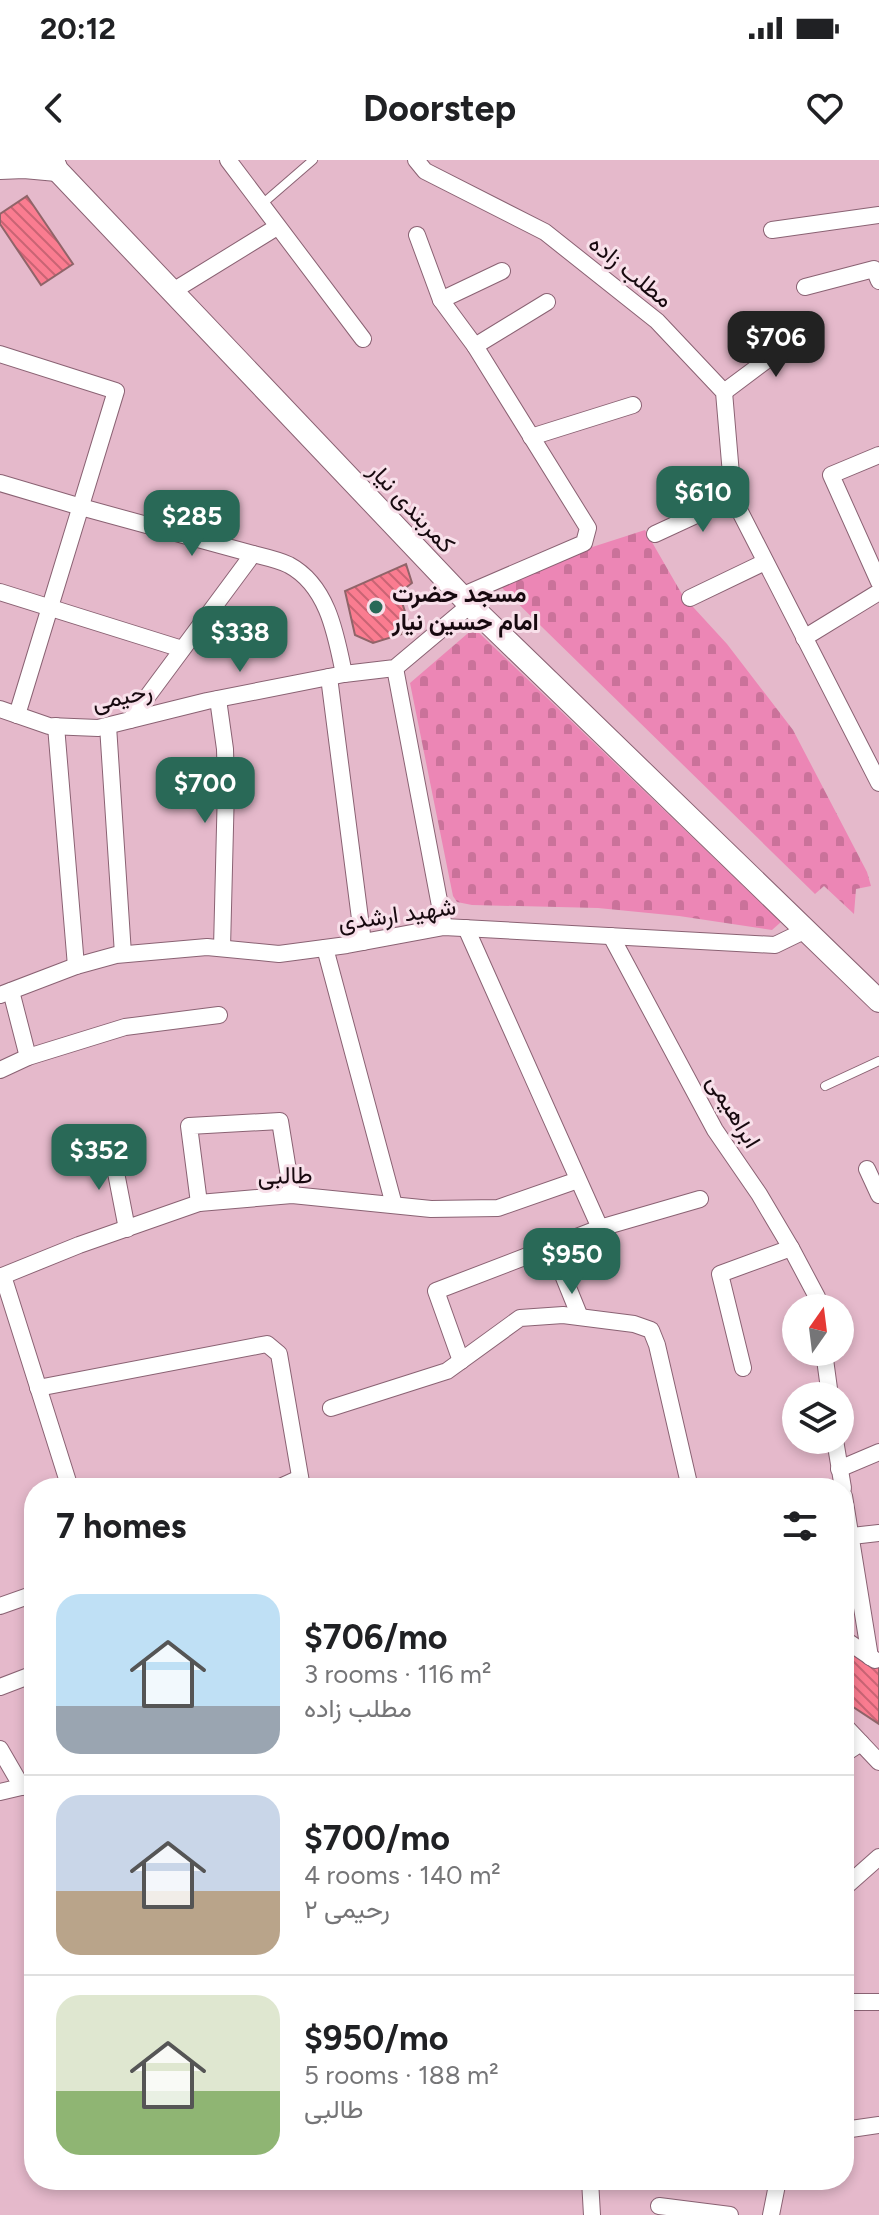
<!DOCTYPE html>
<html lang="en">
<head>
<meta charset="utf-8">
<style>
	body { margin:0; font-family:Figtree,Vazirmatn,sans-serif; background:#f6f6f6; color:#202124; height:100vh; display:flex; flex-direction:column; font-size:30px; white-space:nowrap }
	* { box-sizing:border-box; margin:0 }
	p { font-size:26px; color:#757577 }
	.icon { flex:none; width:44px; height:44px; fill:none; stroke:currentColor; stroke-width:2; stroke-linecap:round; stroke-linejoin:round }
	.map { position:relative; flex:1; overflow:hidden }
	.panel { position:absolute; left:24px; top:1318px; width:830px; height:712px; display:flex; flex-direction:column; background:#fff; border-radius:32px; box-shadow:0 4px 12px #0003 }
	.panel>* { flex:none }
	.needle { width:52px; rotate:14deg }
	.fabs { position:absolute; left:782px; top:1134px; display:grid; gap:16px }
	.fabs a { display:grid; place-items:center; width:72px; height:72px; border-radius:50%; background:#fff; box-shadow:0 4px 12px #0003; font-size:40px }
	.price { position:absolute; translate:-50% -68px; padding:0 18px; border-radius:16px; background:#296957; color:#fff; font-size:26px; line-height:52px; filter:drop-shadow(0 2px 4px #0008) }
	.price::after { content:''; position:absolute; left:50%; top:48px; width:24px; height:18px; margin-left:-12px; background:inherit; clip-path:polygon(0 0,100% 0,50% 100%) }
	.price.selected { background:#222; color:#fff }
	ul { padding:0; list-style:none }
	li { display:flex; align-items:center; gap:24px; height:200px; padding:0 32px }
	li+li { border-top:2px solid #e0e0e0 }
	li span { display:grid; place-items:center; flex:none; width:224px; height:160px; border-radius:24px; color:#555 }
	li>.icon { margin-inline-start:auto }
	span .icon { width:96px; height:96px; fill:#fffc; stroke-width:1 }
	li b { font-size:34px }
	h2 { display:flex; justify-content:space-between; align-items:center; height:96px; padding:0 32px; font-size:34px }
	.status { display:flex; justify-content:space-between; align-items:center; height:56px; padding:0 40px; background:#fff; direction:ltr }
	.status svg { height:22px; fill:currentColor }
	header { display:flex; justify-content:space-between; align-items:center; height:104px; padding:0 32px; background:#fff; font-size:36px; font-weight:700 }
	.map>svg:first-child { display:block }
	.cemetery { fill:url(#cemetery-stones) }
	.building { fill:url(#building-back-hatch); stroke:#906469; stroke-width:2 }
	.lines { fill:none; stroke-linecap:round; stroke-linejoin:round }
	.service-casing { stroke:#8a6273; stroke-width:10 }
	.minor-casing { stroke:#8a6273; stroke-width:18 }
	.secondary-casing { stroke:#8a6273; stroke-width:24 }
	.service { stroke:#fff; stroke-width:8 }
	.minor { stroke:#fff; stroke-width:16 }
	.secondary { stroke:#fff; stroke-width:22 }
	.poi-dot { fill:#296957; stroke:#f8e0ea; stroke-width:3 }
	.labels { text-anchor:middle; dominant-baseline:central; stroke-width:6; stroke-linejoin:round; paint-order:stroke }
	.street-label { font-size:24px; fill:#17090f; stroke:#f8e0ea }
	.poi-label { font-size:24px; font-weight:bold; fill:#17090f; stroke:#f8e0ea; text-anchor:start }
</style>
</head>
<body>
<div class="status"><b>20:12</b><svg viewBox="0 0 49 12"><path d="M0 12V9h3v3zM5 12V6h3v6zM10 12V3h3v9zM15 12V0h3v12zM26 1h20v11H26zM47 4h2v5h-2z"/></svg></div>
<header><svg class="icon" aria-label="back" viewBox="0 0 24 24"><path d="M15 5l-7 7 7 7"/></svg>Doorstep<svg class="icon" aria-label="heart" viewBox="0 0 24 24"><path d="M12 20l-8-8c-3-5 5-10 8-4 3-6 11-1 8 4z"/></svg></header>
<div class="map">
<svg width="879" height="2055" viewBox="0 0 879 2055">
	<defs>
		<pattern id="cemetery-stones" width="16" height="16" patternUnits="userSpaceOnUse" patternTransform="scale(2)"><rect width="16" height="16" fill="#ec86b5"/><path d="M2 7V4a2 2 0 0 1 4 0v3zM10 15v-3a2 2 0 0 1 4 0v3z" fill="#ca729a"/></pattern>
		<pattern id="building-back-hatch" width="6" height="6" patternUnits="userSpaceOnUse" patternTransform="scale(2)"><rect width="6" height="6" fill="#fa7c90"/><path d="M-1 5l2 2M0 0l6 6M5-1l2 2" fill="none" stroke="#c96474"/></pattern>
	</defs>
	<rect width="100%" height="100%" fill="#e5b9cb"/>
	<g class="cemetery">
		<polygon points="645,370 683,436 727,484 793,570 867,712 871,726 856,729 854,754 824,726 815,734 493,419"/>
		<polygon points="474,468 781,762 772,770 679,756 598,748 472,745 457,742 453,736 410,523"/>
	</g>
	<g class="building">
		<polygon points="27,36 73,104 41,125 0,64 0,54"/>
		<polygon points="406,404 412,423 399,433 408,461 402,474 373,483 355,475 345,431"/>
		<polygon points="844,1483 879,1508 879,1564 844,1541"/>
	</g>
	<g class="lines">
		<g class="service-casing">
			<g id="service">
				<polyline points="261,45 313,0"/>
				<polyline points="825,926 879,901"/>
			</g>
		</g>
		<g class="minor-casing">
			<g id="minor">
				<polyline points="228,0 363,179"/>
				<polyline points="416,0 425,11 545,72 657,161 724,232 733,338 879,623"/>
				<polyline points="772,70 879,55"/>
				<polyline points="417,75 441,140 475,186 588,368 584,383 461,436"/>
				<polyline points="805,127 874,109 879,121"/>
				<polyline points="173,131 277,67"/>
				<polyline points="441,140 502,111"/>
				<polyline points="475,186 547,142"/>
				<polyline points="0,194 116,231 17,555"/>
				<polyline points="724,232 803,173"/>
				<polyline points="531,277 633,245"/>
				<polyline points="879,295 831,315 879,422"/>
				<polyline points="0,323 81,347 253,394 130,560"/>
				<polyline points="655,374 733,338"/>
				<path d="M253 394C265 397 279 400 289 405 328 426 336 475 344 514"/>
				<polyline points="0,432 182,489"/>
				<polyline points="690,438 765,402"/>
				<polyline points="804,478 879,432"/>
				<polyline points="395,508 444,767"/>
				<polyline points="329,517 363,782"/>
				<polyline points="218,539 225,589 226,627 222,788"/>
				<polyline points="0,549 49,566 98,568 207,541 344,514 395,508 470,445"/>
				<polyline points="56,566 76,806"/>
				<polyline points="108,566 123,794"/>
				<polyline points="466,768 600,1068 700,1039"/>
				<polyline points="611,776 715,970 759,1034 791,1088 817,1137 818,1148"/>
				<polyline points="325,788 394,1045"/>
				<polyline points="11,831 28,897"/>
				<polyline points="0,835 76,806 116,795 207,787 279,794 347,785 444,767 775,785 806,770"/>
				<polyline points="0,910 28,897 125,867 219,855"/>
				<polyline points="111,987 127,1069"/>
				<polyline points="867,1009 879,1035"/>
				<polyline points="199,1043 189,966 280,961 292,1035"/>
				<polyline points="552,1088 580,1157"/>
				<polyline points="3,1116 70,1328"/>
				<polyline points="0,1117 79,1085 199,1043 292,1035 431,1049 498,1048 578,1020"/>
				<polyline points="824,1192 830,1236"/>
				<polyline points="461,1201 436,1131 600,1068"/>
				<polyline points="743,1208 720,1114 791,1088"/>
				<polyline points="38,1228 267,1184 279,1194 302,1328"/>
				<polyline points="331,1248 447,1211 520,1158 563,1155 634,1164 651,1170 657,1185 690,1328"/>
				<polyline points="835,1280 843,1328"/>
				<polyline points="839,1309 879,1292"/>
				<polyline points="278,1328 300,1318"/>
				<polyline points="844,1336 870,1497"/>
				<polyline points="844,1379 852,1376 879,1373"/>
				<polyline points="0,1446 34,1434"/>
				<polyline points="844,1479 875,1500"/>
				<polyline points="0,1527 34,1514"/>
				<polyline points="844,1565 879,1602"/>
				<polyline points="0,1589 22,1627"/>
				<polyline points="844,1594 861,1583"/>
				<polyline points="0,1632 34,1624"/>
				<polyline points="844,1728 879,1697"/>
				<polyline points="844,1842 879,1842"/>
				<polyline points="844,1970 879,1965"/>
				<polyline points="590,2020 592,2055"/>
				<polyline points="659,2046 730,2055"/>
				<polyline points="771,2055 778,2020"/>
			</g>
		</g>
		<g class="secondary-casing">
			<g id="secondary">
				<polyline points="53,0 57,10 470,445 879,841"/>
				<polyline points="0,8 24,7 57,10"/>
			</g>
		</g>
		<use href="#service" class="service"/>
		<use href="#minor" class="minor"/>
		<use href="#secondary" class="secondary"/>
	</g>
	<circle class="poi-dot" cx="376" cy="447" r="8"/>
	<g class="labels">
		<g class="street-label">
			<text transform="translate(631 111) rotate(39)">مطلب زاده</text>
			<text transform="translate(412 347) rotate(47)">کمربندی نیار</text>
			<text transform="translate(122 536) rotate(-12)">رحیمی</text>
			<text transform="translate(397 754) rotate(-8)">شهید ارشدی</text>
			<text transform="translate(734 951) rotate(59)">ابراهیمی</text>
			<text transform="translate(285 1015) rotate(-1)">طالبی</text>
		</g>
		<g class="poi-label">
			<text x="392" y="433">مسجد حضرت<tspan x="392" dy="28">امام حسین نیار</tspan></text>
		</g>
	</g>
</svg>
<div class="fabs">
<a><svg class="needle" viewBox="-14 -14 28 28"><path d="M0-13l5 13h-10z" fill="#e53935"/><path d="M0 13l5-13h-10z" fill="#757577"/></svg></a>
<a><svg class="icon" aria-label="layers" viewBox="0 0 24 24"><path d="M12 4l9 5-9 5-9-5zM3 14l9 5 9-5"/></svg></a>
</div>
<b class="price selected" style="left:776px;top:219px">$706</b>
<b class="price" style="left:703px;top:374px">$610</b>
<b class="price" style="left:192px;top:398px">$285</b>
<b class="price" style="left:240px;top:514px">$338</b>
<b class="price" style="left:205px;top:665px">$700</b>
<b class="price" style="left:99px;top:1032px">$352</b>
<b class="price" style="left:572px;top:1136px">$950</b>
<section class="panel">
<h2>7 homes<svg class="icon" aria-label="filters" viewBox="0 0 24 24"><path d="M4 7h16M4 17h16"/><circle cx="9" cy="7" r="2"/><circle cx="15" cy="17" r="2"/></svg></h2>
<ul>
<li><span style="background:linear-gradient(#bfe0f5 70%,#9aa5b1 0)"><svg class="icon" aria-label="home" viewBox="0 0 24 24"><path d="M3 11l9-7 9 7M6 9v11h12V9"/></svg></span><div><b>$706/mo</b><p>3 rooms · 116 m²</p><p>مطلب زاده</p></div></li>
<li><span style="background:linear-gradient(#c9d6e8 60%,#b9a48a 0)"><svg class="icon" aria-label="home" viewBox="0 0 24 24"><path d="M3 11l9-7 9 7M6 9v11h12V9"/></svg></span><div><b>$700/mo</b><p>4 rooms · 140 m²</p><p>رحیمی ۲</p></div></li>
<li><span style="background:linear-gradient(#dfe7d0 60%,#8fb573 0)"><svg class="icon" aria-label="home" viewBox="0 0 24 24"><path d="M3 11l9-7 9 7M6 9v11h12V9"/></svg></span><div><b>$950/mo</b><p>5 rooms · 188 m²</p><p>طالبی</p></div></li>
</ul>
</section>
</div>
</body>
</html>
